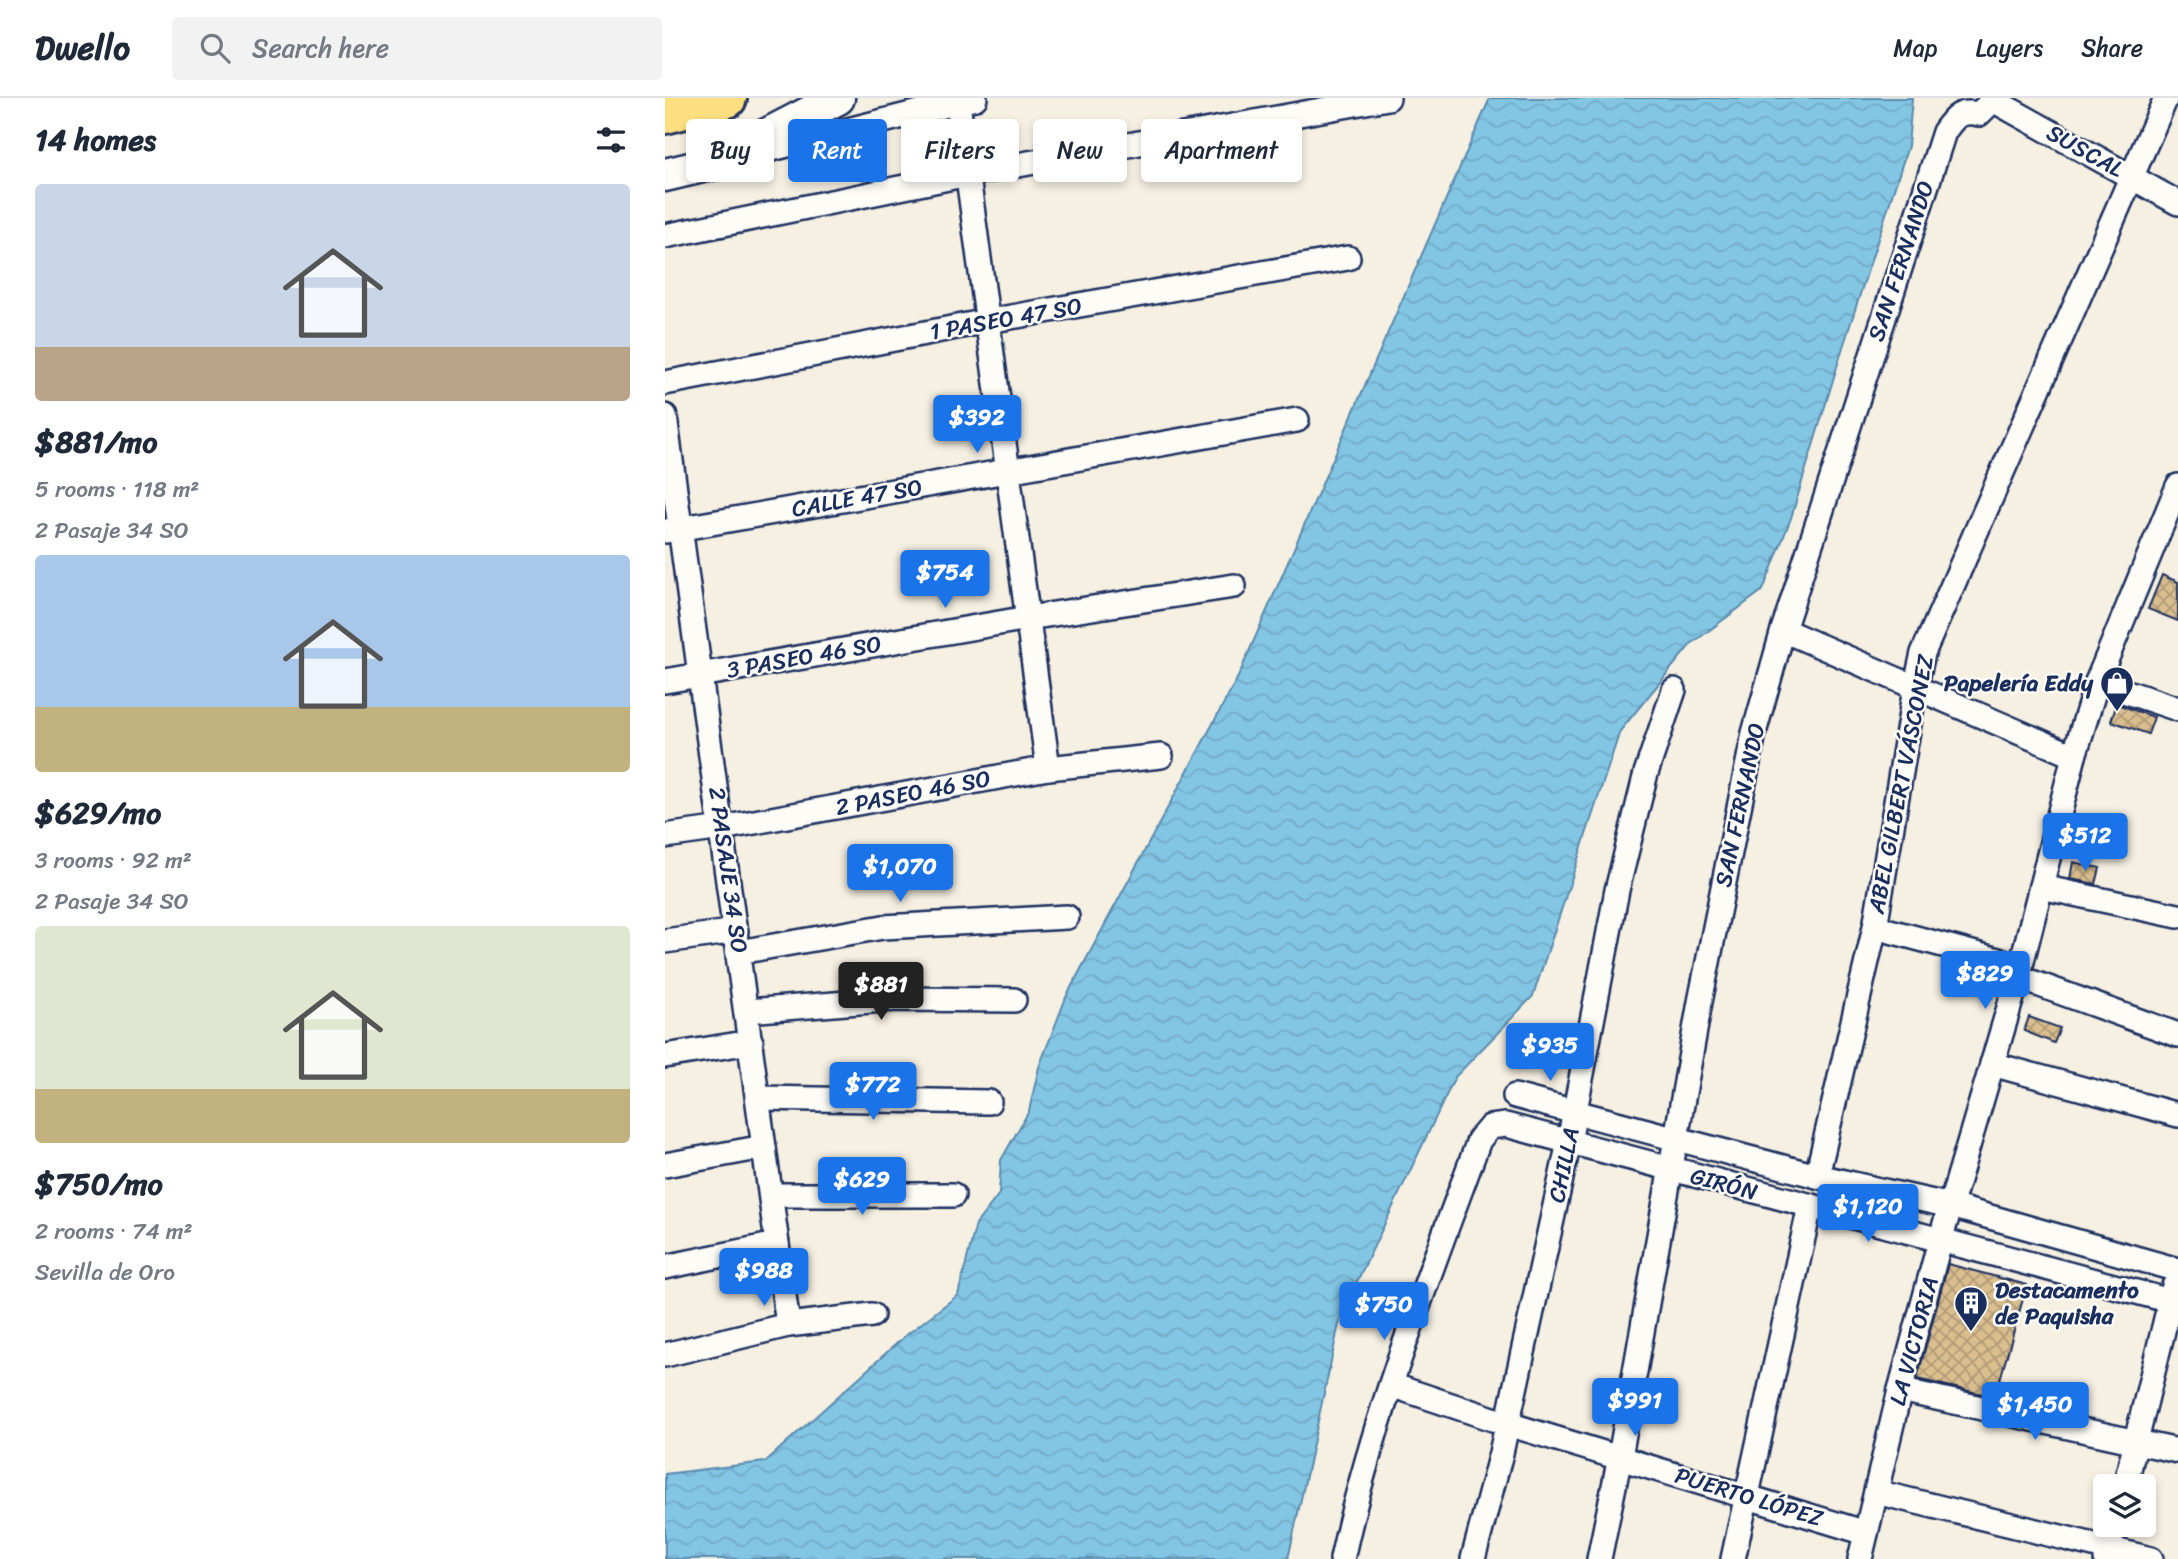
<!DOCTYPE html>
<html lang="en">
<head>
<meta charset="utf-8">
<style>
	body { margin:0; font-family:Sriracha,sans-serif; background:#f2f2f3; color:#1f2937; height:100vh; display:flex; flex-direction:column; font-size:26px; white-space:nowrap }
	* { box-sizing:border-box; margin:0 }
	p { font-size:23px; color:#747a83 }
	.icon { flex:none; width:38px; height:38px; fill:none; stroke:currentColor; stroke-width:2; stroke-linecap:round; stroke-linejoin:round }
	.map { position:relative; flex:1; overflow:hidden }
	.panel { display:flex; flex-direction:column; background:#fff; width:665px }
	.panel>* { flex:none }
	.hud { position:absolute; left:21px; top:21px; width:665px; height:63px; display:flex; gap:14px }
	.tools { position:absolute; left:1428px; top:1376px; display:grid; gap:14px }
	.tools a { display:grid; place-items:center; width:63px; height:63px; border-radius:7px; background:#fff; box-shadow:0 4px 10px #0003; font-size:35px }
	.price { position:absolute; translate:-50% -60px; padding:0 16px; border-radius:7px; background:#1a73e8; color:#fff; font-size:23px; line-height:46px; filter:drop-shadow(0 2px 4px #0008) }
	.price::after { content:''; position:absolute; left:50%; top:42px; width:21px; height:16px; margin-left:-10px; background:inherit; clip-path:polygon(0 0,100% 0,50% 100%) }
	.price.active { background:#222; color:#fff }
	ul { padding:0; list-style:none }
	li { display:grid; align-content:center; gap:14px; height:371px; padding:0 35px }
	li span { display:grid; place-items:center; height:217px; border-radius:7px; color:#555 }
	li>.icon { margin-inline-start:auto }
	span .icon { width:126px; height:126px; fill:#fffc; stroke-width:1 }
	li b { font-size:30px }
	h2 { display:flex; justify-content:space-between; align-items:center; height:84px; padding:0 35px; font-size:30px }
	.tag { padding:0 24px; border-radius:7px; background:#fff; box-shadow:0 4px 10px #0003; font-size:24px; line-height:63px }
	.tag.active { background:#1a73e8; color:#fff }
	header { display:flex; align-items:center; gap:42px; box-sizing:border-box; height:98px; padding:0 35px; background:#fff; border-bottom:2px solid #e0e1e3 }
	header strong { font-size:33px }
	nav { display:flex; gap:38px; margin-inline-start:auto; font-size:24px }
	.search { width:490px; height:63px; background:#f2f2f3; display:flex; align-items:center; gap:18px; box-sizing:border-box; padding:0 24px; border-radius:7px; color:#747a83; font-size:26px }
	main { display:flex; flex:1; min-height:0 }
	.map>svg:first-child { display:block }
	.water { fill:url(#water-waves); stroke:#598aae; stroke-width:2 }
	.building { fill:url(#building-cross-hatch); stroke:#1b2f5e; stroke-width:2 }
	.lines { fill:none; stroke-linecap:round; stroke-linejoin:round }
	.street-casing { stroke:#1b2f5e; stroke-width:28 }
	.secondary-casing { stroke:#1b2f5e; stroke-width:37 }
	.highway-casing { stroke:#1b2f5e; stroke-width:44 }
	.street { stroke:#fdfcf7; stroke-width:23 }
	.secondary { stroke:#fdfcf7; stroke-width:32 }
	.highway { stroke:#fedf80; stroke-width:38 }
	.labels { text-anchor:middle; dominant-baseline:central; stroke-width:5; stroke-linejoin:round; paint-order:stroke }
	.street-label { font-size:23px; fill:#1b2f5e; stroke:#fdfcf7 }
	.poi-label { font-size:23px; font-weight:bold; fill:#1b2f5e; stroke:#fdfcf7; text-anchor:end }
</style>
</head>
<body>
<header>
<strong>Dwello</strong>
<div class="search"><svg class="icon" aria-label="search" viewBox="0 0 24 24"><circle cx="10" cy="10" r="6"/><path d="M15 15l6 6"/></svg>Search here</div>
<nav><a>Map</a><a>Layers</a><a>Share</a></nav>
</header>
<main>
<section class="panel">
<h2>14 homes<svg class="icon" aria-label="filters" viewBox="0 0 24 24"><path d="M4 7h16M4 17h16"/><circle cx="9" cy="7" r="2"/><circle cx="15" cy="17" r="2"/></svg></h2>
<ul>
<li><span style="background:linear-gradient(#c9d6e8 75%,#b9a48a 0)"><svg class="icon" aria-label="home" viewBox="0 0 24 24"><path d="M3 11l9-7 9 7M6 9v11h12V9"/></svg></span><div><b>$881/mo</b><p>5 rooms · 118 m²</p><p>2 Pasaje 34 SO</p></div></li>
<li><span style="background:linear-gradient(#a9c7e8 70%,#c2b280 0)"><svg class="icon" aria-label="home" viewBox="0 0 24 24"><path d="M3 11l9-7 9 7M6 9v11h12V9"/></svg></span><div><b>$629/mo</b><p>3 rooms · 92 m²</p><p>2 Pasaje 34 SO</p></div></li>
<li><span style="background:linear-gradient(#dfe7d0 75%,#c2b280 0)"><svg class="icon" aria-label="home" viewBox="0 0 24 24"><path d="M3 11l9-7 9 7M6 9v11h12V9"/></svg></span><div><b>$750/mo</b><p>2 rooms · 74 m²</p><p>Sevilla de Oro</p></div></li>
</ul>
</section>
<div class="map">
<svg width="1513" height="1461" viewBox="0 0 1513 1461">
	<defs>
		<pattern id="water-waves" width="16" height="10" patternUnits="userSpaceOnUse" patternTransform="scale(1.75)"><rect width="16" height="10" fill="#83c6e4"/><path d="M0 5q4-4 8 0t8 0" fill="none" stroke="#71aac6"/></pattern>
		<pattern id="building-cross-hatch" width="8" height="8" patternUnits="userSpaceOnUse" patternTransform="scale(1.75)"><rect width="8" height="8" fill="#dabe8e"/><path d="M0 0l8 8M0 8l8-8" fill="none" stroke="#b09b77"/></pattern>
	</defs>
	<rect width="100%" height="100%" fill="#f6f0e2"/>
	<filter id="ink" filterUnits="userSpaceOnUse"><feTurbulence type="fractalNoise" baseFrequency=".0143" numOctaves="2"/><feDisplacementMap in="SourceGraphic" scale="14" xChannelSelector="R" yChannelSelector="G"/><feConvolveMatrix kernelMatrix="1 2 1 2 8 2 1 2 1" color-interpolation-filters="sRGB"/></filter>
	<g filter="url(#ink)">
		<polygon class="water" points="825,0 1247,0 1243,48 1178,249 1126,420 1098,492 1026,546 955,633 868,898 790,979 676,1217 623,1461 0,1461 0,1376 100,1364 240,1238 293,1197 311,1126 334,1096 336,1062 364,1013 374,969 402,897 573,579"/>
		<g class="building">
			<polygon points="1497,477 1513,484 1513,523 1483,511"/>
			<polygon points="1452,606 1489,619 1483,636 1446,623"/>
			<polygon points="1408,764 1435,770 1431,786 1405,781"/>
			<polygon points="1364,919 1395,930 1389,945 1359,933"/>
			<polygon points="1283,1166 1362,1187 1330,1299 1252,1281"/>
		</g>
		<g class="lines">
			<g class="street-casing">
				<g id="street">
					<polyline points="293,5 383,670"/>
					<polyline points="83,57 310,0"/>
					<polyline points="0,138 303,76 723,0"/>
					<polyline points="0,285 323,223 683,160"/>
					<polyline points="0,318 123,1227"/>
					<polyline points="1,433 632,322"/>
					<polyline points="1118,532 1409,658"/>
					<polyline points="0,583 363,520 569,488"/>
					<polyline points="1432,584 1513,611"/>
					<polyline points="0,738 57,730 383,670 496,658"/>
					<polyline points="1376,789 1513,818"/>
					<polyline points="1210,829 1356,868"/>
					<polyline points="0,843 71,833"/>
					<polyline points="74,854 218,829 402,819"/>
					<polyline points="1353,879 1513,937"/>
					<polyline points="82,913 231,901 349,902"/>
					<polyline points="0,958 86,944"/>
					<polyline points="1327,966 1513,1017"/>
					<polyline points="850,998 1152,1078 1286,1108 1513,1172"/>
					<polyline points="93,1000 324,1004"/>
					<polyline points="0,1067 99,1049"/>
					<polyline points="1152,1078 1210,829 1250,591 1258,555 1501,0"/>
					<polyline points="106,1097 288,1097"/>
					<polyline points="0,1169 112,1146"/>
					<polyline points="0,1257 123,1227 207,1217"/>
					<polyline points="726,1287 843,1326 1201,1435"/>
					<polyline points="1235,1292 1513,1353"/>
					<polyline points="1460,1388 1509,1188"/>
					<polyline points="1211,1394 1486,1461"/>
					<path d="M677 1461C708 1318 764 1179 814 1042L825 1029 841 1027 1513 1205"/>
					<polyline points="808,1461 836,1355 904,1044 952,792 981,675 1009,592"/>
					<path d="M934 1461 955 1359 1035 904 1089 635 1118 532 1279 34C1290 18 1295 12 1314 16L1328 2 1513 105"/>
					<polyline points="1068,1461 1145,1108"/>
					<polyline points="1195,1461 1235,1292 1275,1143 1353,879 1409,658 1432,584 1513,388"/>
					<polyline points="1441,1461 1450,1426"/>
				</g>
			</g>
			<g class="secondary-casing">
				<polyline id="secondary" points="0,77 46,66 173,0"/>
			</g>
			<g class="highway-casing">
				<polyline id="highway" points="0,16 62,0"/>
			</g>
			<use href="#street" class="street"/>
			<use href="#secondary" class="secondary"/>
			<use href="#highway" class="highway"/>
		</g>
	</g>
	<defs>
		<g id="shop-pin" transform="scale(1.75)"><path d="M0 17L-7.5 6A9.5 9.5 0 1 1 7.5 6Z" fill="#1b2f5e" stroke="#fdfcf7"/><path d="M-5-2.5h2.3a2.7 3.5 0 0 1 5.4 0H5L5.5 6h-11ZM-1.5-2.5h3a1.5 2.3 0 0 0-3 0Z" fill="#fff"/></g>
		<g id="building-pin" transform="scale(1.75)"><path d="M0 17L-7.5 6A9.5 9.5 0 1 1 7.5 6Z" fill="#1b2f5e" stroke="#fdfcf7"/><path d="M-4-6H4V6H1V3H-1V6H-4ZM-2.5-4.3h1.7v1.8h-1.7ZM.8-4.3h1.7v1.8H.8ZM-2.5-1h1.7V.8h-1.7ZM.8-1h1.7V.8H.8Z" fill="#fff"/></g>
	</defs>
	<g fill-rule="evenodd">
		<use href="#shop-pin" x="1452" y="585"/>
		<use href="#building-pin" x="1306" y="1205"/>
	</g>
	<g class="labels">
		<g class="street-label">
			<text transform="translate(1420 53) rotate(29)">SUSCAL</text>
			<text transform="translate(1236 163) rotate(-72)">SAN FERNANDO</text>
			<text transform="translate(341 221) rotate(-10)">1 PASEO 47 SO</text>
			<text transform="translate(192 400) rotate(-10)">CALLE 47 SO</text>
			<text transform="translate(139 559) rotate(-10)">3 PASEO 46 SO</text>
			<text transform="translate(1236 686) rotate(-79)">ABEL GILBERT VÁSCONEZ</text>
			<text transform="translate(248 695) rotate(-11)">2 PASEO 46 SO</text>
			<text transform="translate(1075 707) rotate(-78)">SAN FERNANDO</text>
			<text transform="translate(63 772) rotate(82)">2 PASAJE 34 SO</text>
			<text transform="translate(899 1067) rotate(-78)">CHILLA</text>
			<text transform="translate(1059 1086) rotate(15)">GIRÓN</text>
			<text transform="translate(1249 1243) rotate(-75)">LA VICTORIA</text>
			<text transform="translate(1084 1399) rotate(17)">PUERTO LÓPEZ</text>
		</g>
		<g class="poi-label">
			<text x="1428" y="585">Papelería Eddy</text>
			<text x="1330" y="1192" text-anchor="start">Destacamento<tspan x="1330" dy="26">de Paquisha</tspan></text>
		</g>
	</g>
</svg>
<div class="tools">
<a><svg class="icon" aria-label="layers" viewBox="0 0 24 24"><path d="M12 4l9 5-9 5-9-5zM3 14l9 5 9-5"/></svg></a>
</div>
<b class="price" style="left:312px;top:357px">$392</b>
<b class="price" style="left:280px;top:512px">$754</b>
<b class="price" style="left:1420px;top:775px">$512</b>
<b class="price" style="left:235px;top:806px">$1,070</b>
<b class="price" style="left:1320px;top:913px">$829</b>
<b class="price active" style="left:216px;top:924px">$881</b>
<b class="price" style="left:885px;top:985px">$935</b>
<b class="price" style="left:208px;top:1024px">$772</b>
<b class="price" style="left:197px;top:1119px">$629</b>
<b class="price" style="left:1203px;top:1146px">$1,120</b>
<b class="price" style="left:99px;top:1210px">$988</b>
<b class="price" style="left:719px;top:1244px">$750</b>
<b class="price" style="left:970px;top:1340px">$991</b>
<b class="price" style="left:1370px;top:1344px">$1,450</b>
<div class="hud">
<a class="tag">Buy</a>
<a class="tag active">Rent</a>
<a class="tag">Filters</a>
<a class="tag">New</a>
<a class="tag">Apartment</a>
</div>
</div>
</main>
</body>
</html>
